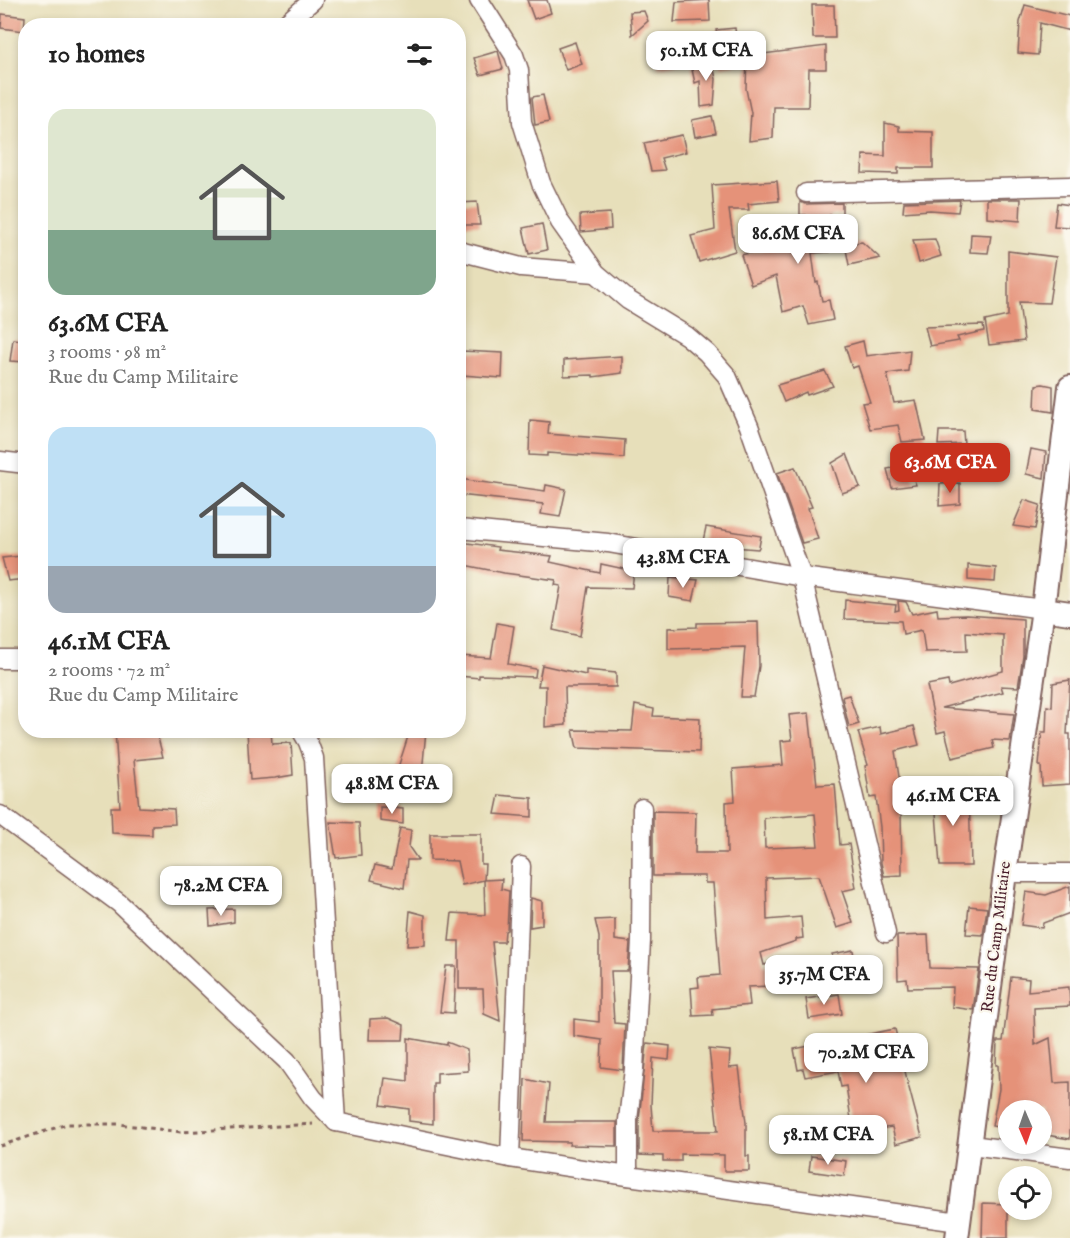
<!DOCTYPE html>
<html lang="en">
<head>
<meta charset="utf-8">
<style>
	body { margin:0; font-family:"IM FELL English",serif; background:#f6f6f6; color:#222; height:100vh; display:flex; flex-direction:column; font-size:22px; white-space:nowrap }
	* { box-sizing:border-box; margin:0 }
	p { font-size:20px; color:#767676 }
	.icon { flex:none; width:33px; height:33px; fill:none; stroke:currentColor; stroke-width:2; stroke-linecap:round; stroke-linejoin:round }
	.map { position:relative; flex:1; overflow:hidden }
	.panel { position:absolute; left:18px; top:18px; width:448px; height:720px; display:flex; flex-direction:column; background:#fff; border-radius:24px; box-shadow:0 3px 9px #0003 }
	.panel>* { flex:none }
	.needle { width:39px; rotate:178deg }
	.controls { position:absolute; left:998px; top:1100px; display:grid; gap:12px }
	.controls a { display:grid; place-items:center; width:54px; height:54px; border-radius:50%; background:#fff; box-shadow:0 3px 9px #0003; font-size:30px }
	.price { position:absolute; translate:-50% -51px; padding:0 14px; border-radius:12px; background:#fff; color:#222; font-size:20px; line-height:39px; filter:drop-shadow(0 2px 3px #0008) }
	.price::after { content:''; position:absolute; left:50%; top:36px; width:18px; height:14px; margin-left:-9px; background:inherit; clip-path:polygon(0 0,100% 0,50% 100%) }
	.price.selected { background:#c8321e; color:#fff }
	ul { padding:0; list-style:none }
	li { display:grid; align-content:center; gap:12px; height:318px; padding:0 30px }
	li span { display:grid; place-items:center; height:186px; border-radius:18px; color:#555 }
	li>.icon { margin-inline-start:auto }
	span .icon { width:108px; height:108px; fill:#fffc; stroke-width:1 }
	li b { font-size:26px }
	h2 { display:flex; justify-content:space-between; align-items:center; height:72px; padding:0 30px; font-size:26px }
	.map>svg:first-child { display:block }
	.building { fill:#e59279; fill-rule:evenodd }
	.lines { fill:none; stroke-linecap:round; stroke-linejoin:round }
	.minor-casing { stroke:#81625d; stroke-width:21 }
	.tertiary-casing { stroke:#81625d; stroke-width:26 }
	.path { stroke:#81625d; stroke-width:3; stroke-dasharray:4.5 4.5; stroke-linecap:butt }
	.minor { stroke:#fff; stroke-width:18 }
	.tertiary { stroke:#fff; stroke-width:22 }
	.labels { text-anchor:middle; dominant-baseline:central; stroke-width:4.5; stroke-linejoin:round; paint-order:stroke }
	.street-label { font-size:16px; fill:#4a1f2b; stroke:#fbf7ec }
</style>
</head>
<body>
<div class="map">
<svg width="1070" height="1238" viewBox="0 0 1070 1238">
	<rect width="100%" height="100%" fill="#fbf7ec"/>
	<filter id="ink" filterUnits="userSpaceOnUse"><feTurbulence type="fractalNoise" baseFrequency=".0167" numOctaves="2"/><feDisplacementMap in="SourceGraphic" scale="12" xChannelSelector="R" yChannelSelector="G"/><feConvolveMatrix kernelMatrix="1 2 1 2 8 2 1 2 1" color-interpolation-filters="sRGB"/></filter>
	<filter id="wash" filterUnits="userSpaceOnUse"><feTurbulence type="fractalNoise" baseFrequency=".008" numOctaves="4" result="noise"/><feDisplacementMap in="SourceGraphic" scale="24" xChannelSelector="R" yChannelSelector="G"/><feGaussianBlur stdDeviation="1.35" result="paint"/><feColorMatrix in="noise" values="0 0 0 0 0 0 0 0 0 0 0 0 0 0 0 0 0 1.4 0 .05"/><feComposite in="paint" operator="in"/></filter>
	<g filter="url(#wash)">
		<rect width="100%" height="100%" fill="#e7dfba"/>
		<g id="blocks">
			<g class="building">
				<polygon points="527,0 547,0 551,13 534,19"/>
				<polygon points="709,0 710,21 674,22 676,2"/>
				<polygon points="812,5 834,5 835,38 813,38"/>
				<polygon points="1025,5 1070,16 1070,31 1040,23 1038,55 1018,53 1020,22"/>
				<polygon points="644,11 648,21 632,35 630,12"/>
				<polygon points="2,14 25,17 24,31 1,28"/>
				<polygon points="735,28 739,64 720,67 716,30"/>
				<polygon points="575,42 582,64 566,70 558,48"/>
				<polygon points="682,42 686,62 658,67 655,46"/>
				<polygon points="826,46 826,69 809,69 808,107 774,107 773,138 749,141 751,113 746,89 747,56"/>
				<polygon points="498,51 503,69 480,75 474,58"/>
				<polygon points="712,60 716,79 714,105 701,107 700,81 695,83 691,65"/>
				<polygon points="543,95 549,122 535,125 532,97"/>
				<polygon points="712,116 716,133 695,137 692,120"/>
				<polygon points="885,123 899,126 899,131 933,132 933,168 898,168 898,174 862,173 863,155 885,156"/>
				<polygon points="682,135 686,152 661,158 665,170 651,171 644,143"/>
				<polygon points="777,181 779,201 748,204 749,210 729,210 735,251 699,262 691,236 715,230 712,185"/>
				<polygon points="987,199 1021,199 1020,221 987,218"/>
				<polygon points="960,200 958,212 930,210 903,212 904,202"/>
				<polygon points="477,202 480,225 460,225 459,203"/>
				<polygon points="800,202 806,204 842,203 842,215 830,215 830,252 812,253 816,283 818,282 822,301 829,300 833,320 809,325 803,306 783,312 776,276 751,285 741,255 785,244 784,242 811,239 806,215 800,215"/>
				<polygon points="1057,203 1070,205 1070,227 1054,226"/>
				<polygon points="610,213 611,229 581,232 580,215"/>
				<polygon points="542,224 547,250 529,254 523,228"/>
				<polygon points="971,234 991,235 988,253 970,252"/>
				<polygon points="935,239 941,256 919,263 913,240"/>
				<polygon points="862,242 880,258 849,265 845,244"/>
				<polygon points="1008,251 1056,257 1049,303 1019,302 1024,341 989,345 985,321 1008,316"/>
				<polygon points="983,325 984,331 957,337 959,341 930,346 925,327"/>
				<polygon points="13,339 26,341 26,362 10,361"/>
				<polygon points="863,341 866,356 910,350 908,371 887,374 894,403 916,400 925,440 902,442 898,425 870,429 862,403 870,402 858,366 852,368 845,346"/>
				<polygon points="462,351 503,353 502,378 462,375"/>
				<polygon points="622,356 622,373 593,377 593,375 564,376 564,360"/>
				<polygon points="825,371 833,386 807,395 806,392 784,402 777,385"/>
				<polygon points="1043,384 1053,386 1053,412 1035,409 1036,385"/>
				<polygon points="530,420 549,422 548,434 625,440 624,458 547,453 547,456 529,455"/>
				<polygon points="939,431 963,431 964,444 938,445"/>
				<polygon points="1031,449 1046,452 1044,478 1026,474"/>
				<polygon points="847,454 860,487 842,493 832,463"/>
				<polygon points="908,465 916,485 892,488 887,469"/>
				<polygon points="795,467 812,507 808,508 818,539 802,543 777,473"/>
				<polygon points="459,479 545,491 546,485 566,489 560,517 541,514 543,504 459,495"/>
				<polygon points="960,483 960,504 939,506 940,484"/>
				<polygon points="1024,500 1040,505 1035,529 1013,526"/>
				<polygon points="706,527 761,536 759,547 758,549 733,547 733,544 703,541"/>
				<polygon points="460,542 498,547 497,550 552,556 550,562 600,573 601,564 634,571 632,588 588,587 580,636 553,630 561,586 555,585 556,580 504,573 459,564"/>
				<polygon points="21,556 26,568 26,579 8,581 2,558"/>
				<polygon points="968,565 996,568 995,582 968,580"/>
				<polygon points="670,577 698,580 693,601 669,597"/>
				<polygon points="845,600 896,605 895,611 899,610 898,601 906,602 912,614 937,609 938,616 966,615 1023,619 1023,656 1018,687 1001,686 1003,692 941,708 1014,714 1010,741 992,740 994,748 952,758 945,731 937,733 927,685 948,681 949,686 1003,671 1003,635 966,632 967,651 925,652 922,630 903,634 901,621 844,619"/>
				<polygon points="758,622 759,666 754,697 741,697 745,647 668,649 668,628 697,627 697,623"/>
				<polygon points="497,623 514,626 508,664 536,669 535,677 479,675 479,678 459,676 459,656 491,658"/>
				<polygon points="542,665 586,675 586,670 616,673 616,687 565,687 566,725 545,727 546,686 538,686"/>
				<polygon points="1070,680 1067,734 1070,734 1070,784 1042,786 1041,766 1039,766 1042,732 1046,732 1047,706 1052,707 1053,683"/>
				<polygon points="849,695 859,724 849,727 842,697"/>
				<polygon points="635,705 654,709 653,716 700,718 699,752 577,748 573,730 632,731"/>
				<path d="M809 713 817 785 835 784 840 845 849 844 856 888 842 891 853 923 837 928 819 876 766 878 767 920 801 917 803 938 796 939V941L761 953 764 965 768 964 770 986 748 987 750 1005 712 1009 713 1015 693 1016 691 988 699 987 698 977 720 975 713 883H705V876H653V811L696 812 695 853H727L726 802 735 801 733 769 783 765 781 741 792 740 789 715ZM815 814 818 846 765 848 764 818Z"/>
				<polygon points="914,726 919,745 895,751 902,796 906,796 909,810 901,812 902,875 884,876 881,863 880,827 876,797 870,798 865,766 868,765 858,732 880,727 881,734"/>
				<polygon points="115,730 156,730 163,757 134,760 139,807 174,809 175,824 152,825 152,835 112,833 111,807 120,807"/>
				<polygon points="247,730 271,730 272,744 291,743 293,775 275,778 250,780"/>
				<polygon points="410,730 426,730 423,763 424,780 396,774"/>
				<polygon points="969,789 971,866 940,866 936,813 934,813 932,793"/>
				<polygon points="499,795 532,798 532,817 495,814"/>
				<polygon points="380,807 403,809 403,824 380,821"/>
				<polygon points="330,822 359,823 361,855 336,858"/>
				<polygon points="400,828 411,830 409,847 418,860 407,860 404,888 371,880 375,865 392,869"/>
				<polygon points="430,834 481,834 481,864 485,864 484,880 462,885 457,861 430,860"/>
				<polygon points="502,879 501,889 509,891 507,930 505,931 504,942 492,942 500,1021 484,1014 483,989 459,989 459,941 449,941 452,913 485,915 484,880"/>
				<polygon points="1070,886 1070,913 1043,923 1042,928 1021,925 1026,892 1046,895"/>
				<polygon points="531,898 542,901 542,925 530,927"/>
				<polygon points="969,906 987,908 983,935 966,934"/>
				<polygon points="234,909 234,922 210,926 209,910"/>
				<polygon points="410,911 425,915 425,945 407,946"/>
				<polygon points="615,919 615,940 630,942 628,971 611,971 614,1023 625,1024 623,1070 601,1067 602,1040 574,1036 574,1019 599,1022 599,937 595,920"/>
				<polygon points="928,935 930,968 979,969 973,1010 952,1007 953,987 908,988 907,979 898,980 897,936"/>
				<polygon points="853,950 857,979 837,982 832,954"/>
				<polygon points="446,966 456,966 454,1013 440,1012"/>
				<polygon points="1011,977 1029,979 1028,991 1069,987 1070,1006 1034,1008 1035,1045 1050,1038 1054,1083 1070,1082 1070,1139 1041,1134 1041,1110 1008,1110 1008,1129 992,1126 999,1089 998,1065 996,1065 997,1041 1003,1041"/>
				<polygon points="839,994 842,1014 809,1019 806,999"/>
				<polygon points="388,1018 404,1025 403,1040 369,1040 370,1019"/>
				<polygon points="895,1029 909,1088 922,1137 896,1144 892,1127 812,1138 810,1125 851,1119 846,1086 841,1087 838,1071 805,1077 803,1069 798,1070 794,1049"/>
				<polygon points="408,1038 447,1045 447,1042 467,1050 468,1071 437,1073 437,1083 433,1083 433,1124 409,1121 409,1109 381,1105 385,1078 408,1081"/>
				<polygon points="647,1043 670,1046 669,1060 653,1058 651,1105 653,1131 718,1131 709,1049 730,1051 729,1068 739,1067 746,1123 746,1156 749,1156 749,1171 724,1171 724,1155 681,1154 681,1161 663,1161 663,1156 639,1155 639,1121"/>
				<polygon points="525,1079 549,1084 546,1122 617,1122 617,1146 569,1145 570,1142 523,1141"/>
				<polygon points="811,1156 846,1161 844,1176 809,1171"/>
				<polygon points="983,1203 1008,1204 1008,1238 982,1238"/>
			</g>
		</g>
	</g>
	<g filter="url(#ink)">
		<use href="#blocks" fill-opacity="0" stroke="#81625d" stroke-width="1.5"/>
		<g class="lines">
			<g class="minor-casing">
				<g id="minor">
					<polyline points="479,0 514,55 519,70 522,122 541,183 560,222 596,273 628,300 687,336 707,353 727,376 749,426 802,577 886,933"/>
					<polyline points="283,26 313,0"/>
					<polyline points="806,193 1070,186"/>
					<polyline points="459,251 521,267 596,273"/>
					<polyline points="0,461 26,464"/>
					<polyline points="459,529 608,543 802,577 1043,609"/>
					<polyline points="0,659 26,659"/>
					<polyline points="301,730 308,742 314,758 336,1122 510,1158 628,1176 959,1222"/>
					<polyline points="0,815 119,903 287,1061 313,1098 336,1122"/>
					<polyline points="1005,873 1070,873"/>
					<polyline points="971,1145 1070,1158"/>
					<polyline points="510,1158 521,866"/>
					<polyline points="628,1176 628,1120 634,1069 641,941 642,808"/>
				</g>
			</g>
			<g class="tertiary-casing">
				<g id="tertiary">
					<polyline points="1043,609 1070,613"/>
					<polyline points="957,1238 1005,873 1043,609 1070,387"/>
				</g>
			</g>
			<polyline class="path" points="0,1146 67,1124 118,1124 181,1132 313,1124"/>
			<use href="#minor" class="minor"/>
			<use href="#tertiary" class="tertiary"/>
		</g>
	</g>
	<g class="labels">
		<g class="street-label">
			<text transform="translate(997 937) rotate(-83)">Rue du Camp Militaire</text>
		</g>
	</g>
</svg>
<div class="controls">
<a><svg class="needle" viewBox="-14 -14 28 28"><path d="M0-13l5 13h-10z" fill="#e53935"/><path d="M0 13l5-13h-10z" fill="#767676"/></svg></a>
<a><svg class="icon" aria-label="locate" viewBox="0 0 24 24"><circle cx="12" cy="12" r="6"/><path d="M12 2v4M12 18v4M2 12h4M18 12h4"/></svg></a>
</div>
<b class="price" style="left:706px;top:82px">50.1M CFA</b>
<b class="price" style="left:798px;top:265px">86.6M CFA</b>
<b class="price selected" style="left:950px;top:494px">63.6M CFA</b>
<b class="price" style="left:683px;top:589px">43.8M CFA</b>
<b class="price" style="left:392px;top:815px">48.8M CFA</b>
<b class="price" style="left:953px;top:827px">46.1M CFA</b>
<b class="price" style="left:221px;top:917px">78.2M CFA</b>
<b class="price" style="left:824px;top:1006px">35.7M CFA</b>
<b class="price" style="left:866px;top:1084px">70.2M CFA</b>
<b class="price" style="left:828px;top:1166px">58.1M CFA</b>
<section class="panel">
<h2>10 homes<svg class="icon" aria-label="filters" viewBox="0 0 24 24"><path d="M4 7h16M4 17h16"/><circle cx="9" cy="7" r="2"/><circle cx="15" cy="17" r="2"/></svg></h2>
<ul>
<li><span style="background:linear-gradient(#dfe7d0 65%,#7fa58c 0)"><svg class="icon" aria-label="home" viewBox="0 0 24 24"><path d="M3 11l9-7 9 7M6 9v11h12V9"/></svg></span><div><b>63.6M CFA</b><p>3 rooms · 98 m²</p><p>Rue du Camp Militaire</p></div></li>
<li><span style="background:linear-gradient(#bfe0f5 75%,#9aa5b1 0)"><svg class="icon" aria-label="home" viewBox="0 0 24 24"><path d="M3 11l9-7 9 7M6 9v11h12V9"/></svg></span><div><b>46.1M CFA</b><p>2 rooms · 72 m²</p><p>Rue du Camp Militaire</p></div></li>
</ul>
</section>
</div>
</body>
</html>
